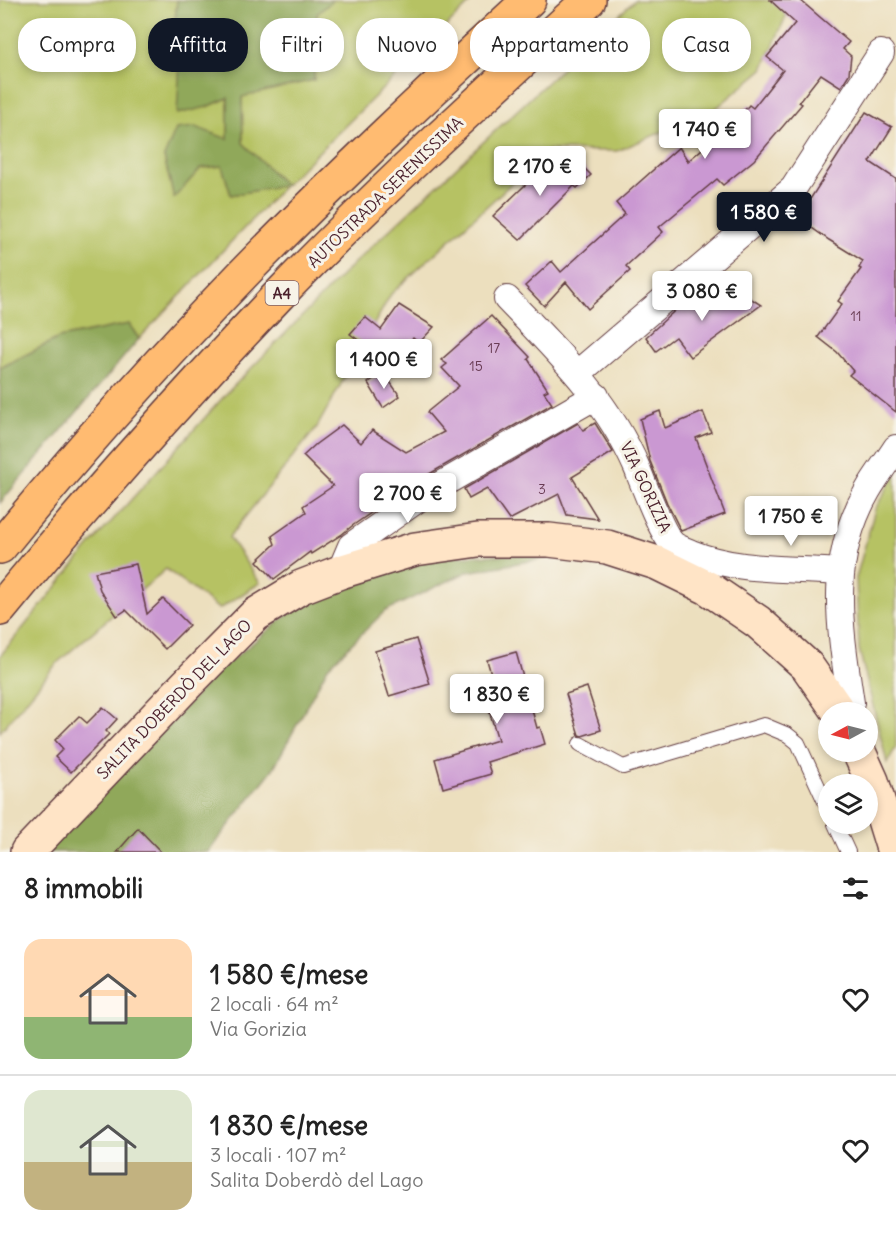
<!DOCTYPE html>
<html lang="it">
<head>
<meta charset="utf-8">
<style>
	body { margin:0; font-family:Delius,sans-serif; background:#f6f6f6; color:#222; height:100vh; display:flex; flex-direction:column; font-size:22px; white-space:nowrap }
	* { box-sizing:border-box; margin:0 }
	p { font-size:20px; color:#767676 }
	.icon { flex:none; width:33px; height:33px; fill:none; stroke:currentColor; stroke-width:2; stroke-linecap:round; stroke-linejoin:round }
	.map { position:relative; height:852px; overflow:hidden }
	.drawer { display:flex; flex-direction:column; background:#fff; flex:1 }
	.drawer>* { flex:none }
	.banner { position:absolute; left:18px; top:18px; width:861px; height:54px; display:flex; gap:12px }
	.needle { width:39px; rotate:263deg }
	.fabs { position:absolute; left:818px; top:702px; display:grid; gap:12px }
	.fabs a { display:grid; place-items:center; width:60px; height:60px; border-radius:50%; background:#fff; box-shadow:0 3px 9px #0003; font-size:30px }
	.price { position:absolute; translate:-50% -51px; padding:0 14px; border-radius:6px; background:#fff; color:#222; font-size:20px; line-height:39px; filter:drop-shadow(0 2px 3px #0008) }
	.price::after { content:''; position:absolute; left:50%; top:36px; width:18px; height:14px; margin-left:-9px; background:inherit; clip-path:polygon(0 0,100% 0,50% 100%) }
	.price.selected { background:#111827; color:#fff }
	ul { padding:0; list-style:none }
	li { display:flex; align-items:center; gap:18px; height:150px; padding:0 24px }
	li+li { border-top:2px solid #e0e0e0 }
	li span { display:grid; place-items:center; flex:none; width:168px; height:120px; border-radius:18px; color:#555 }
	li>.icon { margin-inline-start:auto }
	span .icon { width:72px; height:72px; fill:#fffc; stroke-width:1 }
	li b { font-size:26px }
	h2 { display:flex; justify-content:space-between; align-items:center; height:72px; padding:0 24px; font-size:26px }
	.pill { padding:0 21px; border-radius:24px; background:#fff; box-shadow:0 3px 9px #0003; font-size:21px; line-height:54px }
	.pill.selected { background:#111827; color:#fff }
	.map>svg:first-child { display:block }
	.green { fill:#b6c264; stroke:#807048; stroke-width:1.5 }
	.forest { fill:#90a85a; stroke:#6d6442; stroke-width:1.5 }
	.building { fill:#ca98d2 }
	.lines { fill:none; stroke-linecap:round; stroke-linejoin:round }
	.lane-casing { stroke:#623c41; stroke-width:16 }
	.street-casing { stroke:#623c41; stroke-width:28 }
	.secondary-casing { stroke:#623c41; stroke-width:36 }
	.highway-casing { stroke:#623c41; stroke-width:36 }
	.lane { stroke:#fff; stroke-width:14 }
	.street { stroke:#fff; stroke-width:26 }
	.secondary { stroke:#ffe4c6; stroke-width:33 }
	.highway { stroke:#ffbb71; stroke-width:33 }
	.labels { text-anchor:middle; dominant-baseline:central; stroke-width:6; stroke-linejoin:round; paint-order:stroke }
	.number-label { font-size:14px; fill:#6a3d55 }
	.shield { fill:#f7f3e8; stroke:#7e5f64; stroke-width:1.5 }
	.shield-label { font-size:15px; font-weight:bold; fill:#4a1f2b }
	.street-label { font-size:16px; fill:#4a1f2b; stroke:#f7f3e8 }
</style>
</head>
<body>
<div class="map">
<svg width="896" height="852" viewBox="0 0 896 852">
	<rect width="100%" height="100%" fill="#f7f3e8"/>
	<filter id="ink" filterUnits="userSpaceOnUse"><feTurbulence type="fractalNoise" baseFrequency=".0167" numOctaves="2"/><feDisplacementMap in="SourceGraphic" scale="12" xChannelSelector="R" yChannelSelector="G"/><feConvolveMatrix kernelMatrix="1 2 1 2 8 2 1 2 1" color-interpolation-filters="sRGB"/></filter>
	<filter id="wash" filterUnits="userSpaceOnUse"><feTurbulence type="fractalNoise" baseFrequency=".008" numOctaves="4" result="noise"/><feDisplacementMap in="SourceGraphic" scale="24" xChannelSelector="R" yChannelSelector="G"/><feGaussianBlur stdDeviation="1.35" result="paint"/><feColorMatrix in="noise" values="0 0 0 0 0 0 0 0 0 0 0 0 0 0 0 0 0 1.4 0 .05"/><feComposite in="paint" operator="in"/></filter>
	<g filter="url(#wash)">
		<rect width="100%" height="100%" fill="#ecdfbe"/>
		<g class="green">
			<polygon points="0,0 177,0 174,33 214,38 204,55 207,107 228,98 228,140 195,127 164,157 174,197 201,168 222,166 231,195 285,185 243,143 242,96 313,80 317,14 333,0 473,0 285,185 139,339 129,324 59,338 0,368"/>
			<polygon points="635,0 793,0 763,69 714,110 617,151 548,150 391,294 317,427 229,537 260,583 219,609 166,569 57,663 0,732 0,656 93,542 227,393 353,264"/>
			<polygon points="896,473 896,747 887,763 859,649 856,578 875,509"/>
		</g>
		<g class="forest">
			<polygon points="177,0 333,0 317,14 314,80 242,97 243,143 285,185 231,195 222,166 201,168 174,198 164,157 176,129 195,127 228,139 228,98 207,107 177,114 180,61 204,55 214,39 187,43 174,33"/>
			<polygon points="129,324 139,339 0,503 0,368 59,338"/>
			<polygon points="570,554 467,572 385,611 328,667 273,769 208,852 45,852 222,668 304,601 418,562 455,556"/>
		</g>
		<g id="blocks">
			<g class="building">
				<polygon points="770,0 800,0 849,42 843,49 851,56 849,74 841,87 821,74 799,102 802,104 754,160 723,185 717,179 659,227 663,232 626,266 630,271 588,309 566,282 544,306 525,286 552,261 561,272 625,214 616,203 679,147 688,161 737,119 749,105 753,108 783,70 767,57 795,23"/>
				<polygon points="866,112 892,127 870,162 896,179 896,412 849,375 853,371 837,352 818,337 842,304 838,301 861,269 859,268 863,261 829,240 798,218"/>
				<polygon points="572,156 591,175 577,188 574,186 520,240 493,216 549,162 557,171"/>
				<polygon points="736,289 761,305 690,357 675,337 656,351 646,337 683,303 687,308 712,290 725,308"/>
				<polygon points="399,305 434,327 419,343 413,338 393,365 350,334 365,317 381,330"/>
				<polygon points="491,316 530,357 528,359 548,390 544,392 552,404 417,481 352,526 341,535 311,554 310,552 274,579 257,561 275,544 272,536 306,512 303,506 333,486 303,456 316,444 342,425 361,443 372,430 406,452 444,432 427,412 459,386 442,368 447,364 441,360"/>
				<polygon points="383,372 400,396 383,408 368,383"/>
				<polygon points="660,411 665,428 703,412 711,432 696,438 725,514 681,531 667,503 650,461 640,419"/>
				<polygon points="578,423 583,430 595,423 613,452 572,477 598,519 567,515 559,494 509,520 487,489 469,499 464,489"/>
				<polygon points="136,564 147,614 163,599 189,625 165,649 126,610 117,616 100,590 95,572"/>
				<polygon points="416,639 430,684 389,696 375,651"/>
				<polygon points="516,652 537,728 540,727 545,744 487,762 491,774 443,788 435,759 498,740 482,687 494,684 487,660"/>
				<polygon points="587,687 601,730 582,736 579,735 566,694"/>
				<polygon points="103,707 117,719 106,731 109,734 71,772 55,757 63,749 55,740 79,716 87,723"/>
				<polygon points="138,828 161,852 117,852"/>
			</g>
		</g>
	</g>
	<g filter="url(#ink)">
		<use href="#blocks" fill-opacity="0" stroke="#623c41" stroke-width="1.5"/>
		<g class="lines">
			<g class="lane-casing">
				<g id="lane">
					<polyline points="580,744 623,767 764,725 788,735 798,743 828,808"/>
					<polyline points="835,824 848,852"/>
				</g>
			</g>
			<g class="street-casing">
				<g id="street">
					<path d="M507 299C557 351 608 400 637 468 643 483 663 537 674 545 679 549 686 550 691 553 737 572 791 568 840 572"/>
					<polyline points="578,373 793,189 881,53"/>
					<polyline points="340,572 351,546 425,494 596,396"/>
					<path d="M847 712 851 703C840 628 827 560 868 490 876 476 887 462 896 448"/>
				</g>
			</g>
			<g class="secondary-casing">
				<g id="secondary">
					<polyline points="859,752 872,781 894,852"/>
					<polyline points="27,852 186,685 255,615 301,587 340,572 415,549 478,540 549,540 607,547 657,563 708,588 758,622 807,666 839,712"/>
				</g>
			</g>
			<g class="highway-casing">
				<g id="highway">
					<path d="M0 547C78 451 161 359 247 270 338 177 434 88 529 0"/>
					<path d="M0 609C88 502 181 398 277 297 376 194 483 97 589 0"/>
				</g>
			</g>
			<use href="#lane" class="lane"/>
			<use href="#street" class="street"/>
			<use href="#secondary" class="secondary"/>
			<use href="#highway" class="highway"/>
		</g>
	</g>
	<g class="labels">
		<g class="number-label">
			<text x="856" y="316">11</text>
			<text x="494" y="348">17</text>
			<text x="476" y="366">15</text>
			<text x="542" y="489">3</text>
		</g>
		<rect class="shield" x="265.5" y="281" width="33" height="24" rx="4.5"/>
		<g class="shield-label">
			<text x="282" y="293">A4</text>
		</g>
		<g class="street-label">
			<text transform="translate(385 192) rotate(-44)">AUTOSTRADA SERENISSIMA</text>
			<text transform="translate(646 487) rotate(65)">VIA GORIZIA</text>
			<text transform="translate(174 699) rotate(-46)">SALITA DOBERDÒ DEL LAGO</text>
		</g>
	</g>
</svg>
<div class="fabs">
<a><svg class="needle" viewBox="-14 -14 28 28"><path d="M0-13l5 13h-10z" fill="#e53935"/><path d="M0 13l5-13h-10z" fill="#767676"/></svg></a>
<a><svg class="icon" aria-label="layers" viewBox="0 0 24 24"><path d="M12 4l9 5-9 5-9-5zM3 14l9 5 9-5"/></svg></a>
</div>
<b class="price" style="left:705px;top:160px">1 740 €</b>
<b class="price" style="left:540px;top:197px">2 170 €</b>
<b class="price selected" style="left:764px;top:243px">1 580 €</b>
<b class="price" style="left:702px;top:322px">3 080 €</b>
<b class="price" style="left:384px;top:390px">1 400 €</b>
<b class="price" style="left:408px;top:524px">2 700 €</b>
<b class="price" style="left:791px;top:547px">1 750 €</b>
<b class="price" style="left:497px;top:725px">1 830 €</b>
<div class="banner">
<a class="pill">Compra</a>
<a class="pill selected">Affitta</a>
<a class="pill">Filtri</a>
<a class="pill">Nuovo</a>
<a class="pill">Appartamento</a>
<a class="pill">Casa</a>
</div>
</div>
<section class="drawer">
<h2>8 immobili<svg class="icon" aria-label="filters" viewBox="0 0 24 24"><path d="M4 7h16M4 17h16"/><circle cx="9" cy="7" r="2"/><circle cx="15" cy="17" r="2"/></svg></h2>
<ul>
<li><span style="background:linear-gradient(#ffd9b3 65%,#8fb573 0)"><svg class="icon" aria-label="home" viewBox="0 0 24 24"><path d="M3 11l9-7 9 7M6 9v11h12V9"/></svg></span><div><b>1 580 €/mese</b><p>2 locali · 64 m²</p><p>Via Gorizia</p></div><svg class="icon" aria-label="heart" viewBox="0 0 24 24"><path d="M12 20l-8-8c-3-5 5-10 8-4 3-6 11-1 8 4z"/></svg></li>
<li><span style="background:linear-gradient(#dfe7d0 60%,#c2b280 0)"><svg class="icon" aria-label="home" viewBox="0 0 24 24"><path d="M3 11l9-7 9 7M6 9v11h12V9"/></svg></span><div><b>1 830 €/mese</b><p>3 locali · 107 m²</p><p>Salita Doberdò del Lago</p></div><svg class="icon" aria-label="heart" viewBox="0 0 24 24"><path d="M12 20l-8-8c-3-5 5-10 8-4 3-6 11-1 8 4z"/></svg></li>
</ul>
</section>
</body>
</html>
